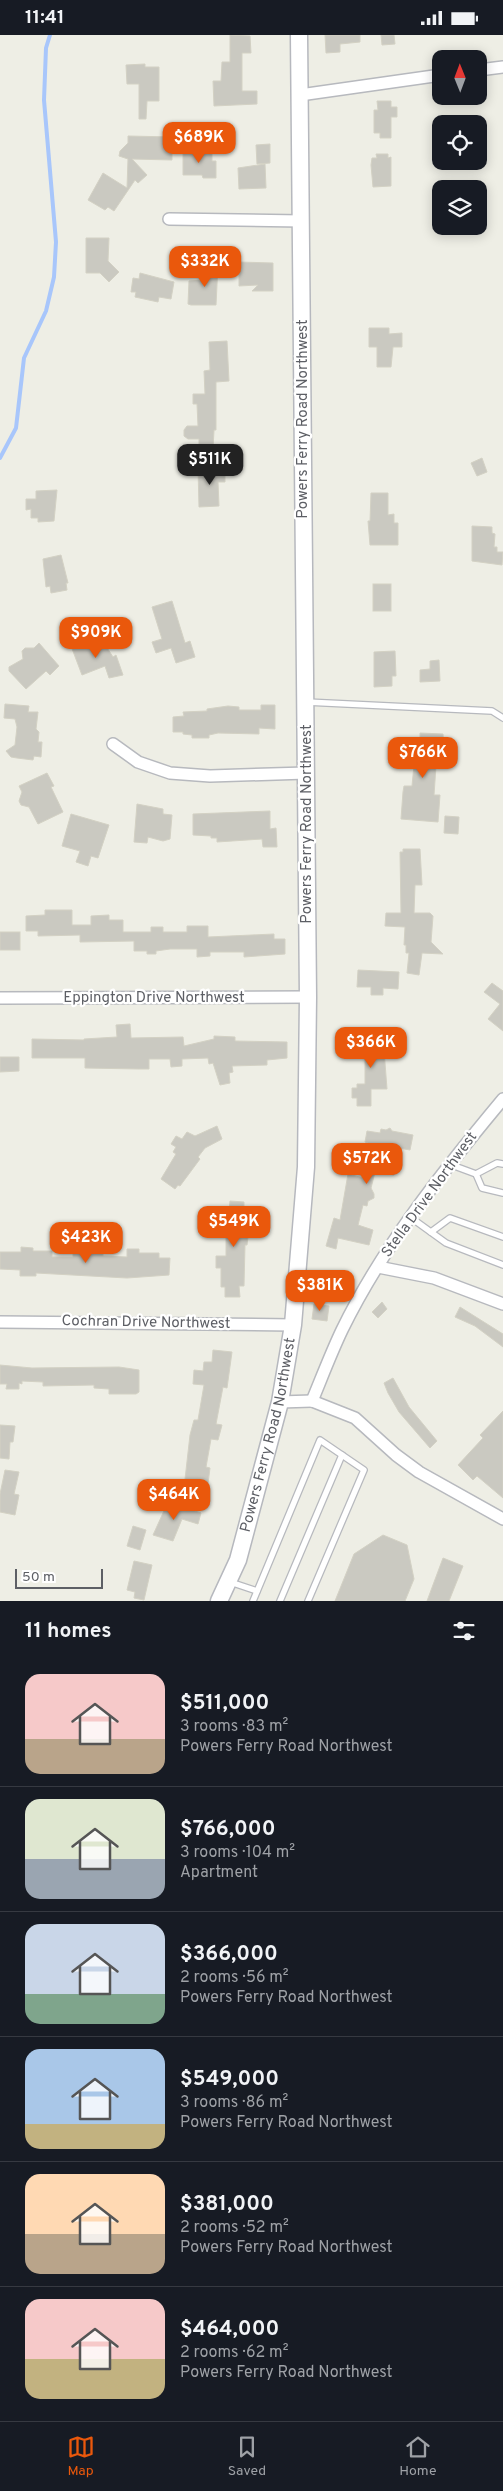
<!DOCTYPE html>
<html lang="en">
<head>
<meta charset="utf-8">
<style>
	body { margin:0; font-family:Overpass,sans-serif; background:#20242c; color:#f1f3f6; height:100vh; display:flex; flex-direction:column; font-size:19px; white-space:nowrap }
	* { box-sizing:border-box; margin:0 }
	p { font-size:16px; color:#9ea1a6 }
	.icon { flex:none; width:28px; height:28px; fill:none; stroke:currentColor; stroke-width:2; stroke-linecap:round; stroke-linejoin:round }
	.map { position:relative; height:1566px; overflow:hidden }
	.side { display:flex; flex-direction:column; background:#171b24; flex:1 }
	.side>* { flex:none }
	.needle { width:32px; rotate:359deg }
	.controls { position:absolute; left:432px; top:15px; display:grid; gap:10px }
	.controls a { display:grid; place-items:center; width:55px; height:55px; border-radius:10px; background:#171b24; box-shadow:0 2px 12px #0003; font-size:25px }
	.scale { position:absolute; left:15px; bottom:12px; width:88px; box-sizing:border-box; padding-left:5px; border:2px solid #5d5f65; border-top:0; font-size:14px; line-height:18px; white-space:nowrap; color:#5d5f65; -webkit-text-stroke:4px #fff; paint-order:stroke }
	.price { position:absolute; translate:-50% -42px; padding:0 11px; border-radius:10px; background:#ea580c; color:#fff; font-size:16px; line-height:32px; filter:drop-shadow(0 1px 2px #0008) }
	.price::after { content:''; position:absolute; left:50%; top:30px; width:15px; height:11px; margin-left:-8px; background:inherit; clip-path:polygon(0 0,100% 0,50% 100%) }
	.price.selected { background:#222; color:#fff }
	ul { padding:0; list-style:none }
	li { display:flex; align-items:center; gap:15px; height:125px; padding:0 25px }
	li+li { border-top:1px solid #363941 }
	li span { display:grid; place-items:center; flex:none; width:140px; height:100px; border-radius:15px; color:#555 }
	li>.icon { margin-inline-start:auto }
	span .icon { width:60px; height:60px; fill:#fffc; stroke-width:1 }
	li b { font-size:21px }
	h2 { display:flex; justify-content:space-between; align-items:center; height:60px; padding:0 25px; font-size:21px }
	.status { display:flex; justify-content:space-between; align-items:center; height:35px; padding:0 25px; background:#171b24; direction:ltr }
	.status svg { height:14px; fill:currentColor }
	.dock { display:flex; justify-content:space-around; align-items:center; height:70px; border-top:1px solid #363941; background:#171b24; font-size:14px; color:#9ea1a6 }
	.dock a { display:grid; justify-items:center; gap:2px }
	.dock .selected { color:#ea580c }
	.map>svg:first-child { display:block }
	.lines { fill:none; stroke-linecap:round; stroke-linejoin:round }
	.stream { stroke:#a8c6fb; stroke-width:4 }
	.building { fill:#cac9c1; stroke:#d3d1c4 }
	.lane-casing { stroke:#b7b9be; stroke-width:8 }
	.street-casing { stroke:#b7b9be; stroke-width:14 }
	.secondary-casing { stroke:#b6b8be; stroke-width:19 }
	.lane { stroke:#fff; stroke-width:5.5 }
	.street { stroke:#fff; stroke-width:11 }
	.secondary { stroke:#fff; stroke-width:16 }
	.labels { text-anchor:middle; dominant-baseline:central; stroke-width:4.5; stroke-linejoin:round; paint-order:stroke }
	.street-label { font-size:15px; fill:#5d5f65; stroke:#fff }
</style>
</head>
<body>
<div class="status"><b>11:41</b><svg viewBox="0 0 49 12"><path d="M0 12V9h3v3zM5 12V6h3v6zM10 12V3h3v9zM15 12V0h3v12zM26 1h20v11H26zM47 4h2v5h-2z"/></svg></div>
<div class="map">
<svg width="503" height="1566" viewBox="0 0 503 1566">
	<rect width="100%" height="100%" fill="#eeeee5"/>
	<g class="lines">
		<polyline class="stream" points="0,423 16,393 24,323 46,276 54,242 56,207 44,65 46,13 50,0"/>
	</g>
	<g class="building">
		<polygon points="230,0 250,1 251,18 242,18 242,56 257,56 257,69 214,71 213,46 221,46 222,27 230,27"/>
		<polygon points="325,0 360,0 360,7 340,9 340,17 326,18"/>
		<polygon points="381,0 394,0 395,9 382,10"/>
		<polygon points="145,29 145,32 159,32 159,66 147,66 146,84 139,84 139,49 127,49 126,30"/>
		<polygon points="377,66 391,66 391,72 397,72 397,82 391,82 391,103 380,103 380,98 374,98 374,75 378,75"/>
		<polygon points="128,101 172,102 172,125 132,124 147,140 138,148 135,145 114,176 108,172 105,175 88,165 103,138 127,153 128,124 119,121 120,116 128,108"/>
		<polygon points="270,109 270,128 257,129 256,110"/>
		<polygon points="196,114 200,114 205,118 212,118 212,126 216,126 216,143 203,143 202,140 183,140 183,118 191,118"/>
		<polygon points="376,119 388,119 388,123 391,122 391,151 373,152 371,130 372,123 377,123"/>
		<polygon points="265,129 266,153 239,154 238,133"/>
		<polygon points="86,203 109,203 108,226 119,237 109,247 100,238 86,238"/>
		<polygon points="239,227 273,228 273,256 252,256 258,250 239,251"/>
		<polygon points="205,229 218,229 216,270 191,270 188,269 189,246 204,245"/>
		<polygon points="140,238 174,247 171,264 159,262 158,267 135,262 136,257 131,257 133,243 139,244"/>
		<polygon points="369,293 389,293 389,299 402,298 402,312 393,312 391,332 377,332 377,312 369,312"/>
		<polygon points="227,306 229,346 216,347 216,395 214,395 213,414 199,414 199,404 188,404 184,401 184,395 187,391 198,391 197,369 193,369 193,359 205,359 204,336 210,335 209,307"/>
		<polygon points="482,423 487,437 477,441 471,428"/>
		<polygon points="225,432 225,447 218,447 219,471 199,472 198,433"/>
		<polygon points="57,455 54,486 38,487 38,483 31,483 31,474 26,475 26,464 36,464 36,456"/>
		<polygon points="371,458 388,458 388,480 394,479 394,488 398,488 398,510 370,510 368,486 370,486"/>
		<polygon points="472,491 492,492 492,498 495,499 494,512 497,512 497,517 503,517 502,530 472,526"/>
		<polygon points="61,520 68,548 66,548 67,555 51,558 50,551 46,552 43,524"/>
		<rect x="373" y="549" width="18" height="27"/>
		<polygon points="172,566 185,608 190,606 195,622 176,628 171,613 156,618 152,607 162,604 152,572"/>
		<polygon points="102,605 113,622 116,620 123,640 109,643 105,631 82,640 71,611 81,607 83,612"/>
		<polygon points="39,608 59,631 50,640 46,636 26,654 9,636 9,632 23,624 22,616 25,613 34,613"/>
		<polygon points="395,616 396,641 392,641 392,651 374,652 374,617"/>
		<polygon points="439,625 440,646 420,647 420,635 430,634 430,626"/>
		<polygon points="5,669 29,671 28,677 38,677 36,694 39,697 38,707 42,707 41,722 34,721 33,725 17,723 11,722 6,716 15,710 17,692 15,684 4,683"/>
		<polygon points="261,670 275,670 275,694 259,693 259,699 218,698 209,700 209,703 192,703 192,700 183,699 183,697 173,697 173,682 184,681 183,677 207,676 207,674 228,671 239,672 239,675 261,675"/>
		<polygon points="420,698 443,699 445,731 436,731 434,760 440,760 438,787 401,784 403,757 404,751 412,751 414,730 399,729 399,716 420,717"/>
		<polygon points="47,738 54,751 51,752 63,777 38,789 29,772 21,770 19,766 22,757 19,751"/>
		<polygon points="137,769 163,774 163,779 172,780 170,804 163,806 148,802 147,808 134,807"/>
		<polygon points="270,776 270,794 276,793 277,812 263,812 262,804 217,807 217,803 211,803 211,801 193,800 193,779"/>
		<polygon points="71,779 109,790 98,823 91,821 88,831 76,827 80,816 62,811"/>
		<polygon points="445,781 459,782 458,799 444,798"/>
		<polygon points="403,814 420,814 422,850 415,850 414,878 430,878 433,881 431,907 443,919 422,918 419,940 407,938 409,918 406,918 406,910 404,910 405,892 385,891 386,878 401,878 400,817 403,817"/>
		<polygon points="45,875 72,875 72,890 91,890 91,881 109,880 109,885 123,885 123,897 151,897 151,892 163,892 163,897 187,897 187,891 208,891 208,902 274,899 274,904 285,904 285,919 244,922 244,917 210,917 210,921 197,922 197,914 170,914 156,916 156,919 147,919 147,916 134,916 134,906 80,907 80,900 38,901 38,896 26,896 26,881 45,880"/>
		<rect x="0" y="897" width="20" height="18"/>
		<polygon points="358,935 399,937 398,954 383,953 383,960 371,960 371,952 357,952"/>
		<polygon points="492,948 503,956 503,996 488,984 500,969 484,957"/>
		<polygon points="130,989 131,1003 183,1002 184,1011 214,1004 214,1001 235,1002 235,1006 287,1007 287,1023 267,1025 267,1030 232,1031 233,1037 229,1038 230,1048 220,1050 213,1028 209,1029 208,1023 182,1024 182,1031 171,1032 170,1024 149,1024 149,1034 139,1034 85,1033 85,1023 32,1023 32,1004 84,1005 84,1004 117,1002 116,990"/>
		<polygon points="359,1000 383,1002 387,1054 371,1054 371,1071 357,1071 357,1063 352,1063 352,1053 357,1053 357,1049 365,1049 365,1019 359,1019"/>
		<polygon points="0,1022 19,1022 19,1036 0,1037"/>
		<polygon points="217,1091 222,1104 205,1113 198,1122 200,1124 180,1151 178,1150 175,1154 161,1144 176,1119 173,1117 176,1112 171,1109 176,1101 182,1104 187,1097 195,1101"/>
		<polygon points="390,1093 392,1096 413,1100 410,1115 399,1113 394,1140 375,1137 371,1153 374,1159 374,1163 368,1166 367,1171 363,1170 358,1190 373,1195 369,1210 338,1203 336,1214 326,1211 334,1183 340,1185 348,1139 363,1143 368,1108 365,1107 367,1096 380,1098 381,1094 386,1095"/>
		<polygon points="230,1166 244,1167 244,1177 249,1177 248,1202 247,1210 245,1210 244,1251 239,1251 240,1262 225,1262 225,1252 221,1252 221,1233 216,1233 216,1221 226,1221 226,1193 217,1193 218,1176 229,1177"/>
		<polygon points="21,1212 33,1213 33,1216 52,1216 52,1222 73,1222 73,1213 103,1214 103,1221 127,1222 127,1214 139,1214 139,1218 159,1218 159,1223 170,1223 169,1240 127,1243 36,1238 36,1241 20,1241 20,1235 0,1234 0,1217 21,1217"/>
		<polygon points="382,1267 387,1274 378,1283 372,1277"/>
		<polygon points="314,1269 329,1271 327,1286 312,1284"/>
		<polygon points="460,1272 503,1299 503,1312 475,1291 455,1282"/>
		<polygon points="213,1315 232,1317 227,1353 223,1352 216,1389 222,1390 218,1405 211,1404 206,1432 210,1433 207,1456 184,1453 190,1400 194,1385 198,1385 204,1350 193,1349 194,1335 203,1336 204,1327 212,1327"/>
		<polygon points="0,1330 32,1333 119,1332 139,1335 139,1357 136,1359 109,1359 109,1354 94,1353 94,1350 43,1351 43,1347 22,1346 22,1349 19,1348 19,1354 6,1354 7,1349 0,1349"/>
		<polygon points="393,1343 409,1372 437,1406 430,1413 399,1377 388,1358 384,1348"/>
		<polygon points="503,1376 503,1463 477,1441 473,1445 458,1430 483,1403 480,1400"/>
		<polygon points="0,1390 15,1391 13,1407 10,1407 9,1424 0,1423"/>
		<polygon points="5,1435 19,1437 14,1459 19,1460 15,1480 0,1477 0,1459"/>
		<polygon points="168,1467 201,1478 198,1489 182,1484 173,1506 153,1500"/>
		<polygon points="133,1491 146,1495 140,1515 127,1511"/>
		<polygon points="383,1500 407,1510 414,1544 405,1566 335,1566 354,1519"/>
		<polygon points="443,1523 463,1531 449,1566 427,1566"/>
		<polygon points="134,1526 152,1530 144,1565 134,1563 135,1557 127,1555"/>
	</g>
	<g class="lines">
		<g class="lane-casing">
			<g id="lane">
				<polyline points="306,667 492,676 503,683"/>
				<polyline points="449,1129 476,1139 497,1128 503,1129"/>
				<polyline points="476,1139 482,1153 503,1158"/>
				<polyline points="410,1182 446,1208 503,1230"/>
				<polyline points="431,1197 450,1183 503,1202"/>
				<polyline points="230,1547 257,1556"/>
				<polyline points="253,1566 320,1405 364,1435 308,1566"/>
				<polyline points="280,1566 342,1420"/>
			</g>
		</g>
		<g class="street-casing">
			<g id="street">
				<polyline points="479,35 503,32"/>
				<polyline points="300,60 441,40"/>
				<polyline points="169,184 302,186"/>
				<polyline points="113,709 138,727 170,738 210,741 306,738"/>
				<polyline points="0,963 308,962"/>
				<polyline points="378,1232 434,1243 503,1269"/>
				<polyline points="0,1287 293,1290"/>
				<path d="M312 1366C322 1342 331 1318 342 1295 383 1211 443 1136 503 1064"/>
				<polyline points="312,1366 355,1383 396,1420 419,1437 503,1484"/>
				<polyline points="280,1367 312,1366"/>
			</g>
		</g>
		<g class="secondary-casing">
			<g id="secondary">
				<path id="s1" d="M219 1566 238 1525 280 1367 293 1290 306 1132 308 962 299 0"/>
			</g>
		</g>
		<use href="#lane" class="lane"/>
		<use href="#street" class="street"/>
		<use href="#secondary" class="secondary"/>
	</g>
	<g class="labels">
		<g class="street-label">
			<text transform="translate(303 384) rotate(-90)">Powers Ferry Road Northwest</text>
			<text transform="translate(307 789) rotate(-90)">Powers Ferry Road Northwest</text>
			<text x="154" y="963">Eppington Drive Northwest</text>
			<text transform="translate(430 1160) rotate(-54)">Stella Drive Northwest</text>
			<text transform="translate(146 1288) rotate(1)">Cochran Drive Northwest</text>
			<text stroke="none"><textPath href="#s1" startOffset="174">Powers Ferry Road Northwest</textPath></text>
		</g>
	</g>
</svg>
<div class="controls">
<a><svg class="needle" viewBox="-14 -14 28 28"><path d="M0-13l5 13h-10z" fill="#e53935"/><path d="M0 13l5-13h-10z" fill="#9ea1a6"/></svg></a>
<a><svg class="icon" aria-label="locate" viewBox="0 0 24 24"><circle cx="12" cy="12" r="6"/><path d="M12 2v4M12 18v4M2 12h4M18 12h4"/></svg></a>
<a><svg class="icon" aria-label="layers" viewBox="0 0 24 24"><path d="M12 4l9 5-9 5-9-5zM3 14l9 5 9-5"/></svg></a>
</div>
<div class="scale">50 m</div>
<b class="price" style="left:199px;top:129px">$689K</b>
<b class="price" style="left:205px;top:253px">$332K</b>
<b class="price selected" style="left:210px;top:451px">$511K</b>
<b class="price" style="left:96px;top:624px">$909K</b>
<b class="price" style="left:423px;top:744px">$766K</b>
<b class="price" style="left:371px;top:1034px">$366K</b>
<b class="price" style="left:367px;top:1150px">$572K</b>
<b class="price" style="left:234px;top:1213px">$549K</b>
<b class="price" style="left:86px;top:1229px">$423K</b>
<b class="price" style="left:320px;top:1277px">$381K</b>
<b class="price" style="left:174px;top:1486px">$464K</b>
</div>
<section class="side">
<h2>11 homes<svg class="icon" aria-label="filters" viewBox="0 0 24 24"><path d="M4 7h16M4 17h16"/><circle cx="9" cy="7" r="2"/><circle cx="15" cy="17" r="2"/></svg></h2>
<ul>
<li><span style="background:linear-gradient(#f6c9c9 65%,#b9a48a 0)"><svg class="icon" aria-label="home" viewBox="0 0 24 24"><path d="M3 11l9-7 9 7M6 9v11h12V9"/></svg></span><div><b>$511,000</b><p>3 rooms · 83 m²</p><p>Powers Ferry Road Northwest</p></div></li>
<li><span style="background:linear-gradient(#dfe7d0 60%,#9aa5b1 0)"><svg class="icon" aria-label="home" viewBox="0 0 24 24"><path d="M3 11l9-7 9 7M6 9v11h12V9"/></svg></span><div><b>$766,000</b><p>3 rooms · 104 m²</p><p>Apartment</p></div></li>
<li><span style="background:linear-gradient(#c9d6e8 70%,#7fa58c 0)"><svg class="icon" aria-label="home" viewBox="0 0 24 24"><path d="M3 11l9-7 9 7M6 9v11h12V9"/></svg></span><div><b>$366,000</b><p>2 rooms · 56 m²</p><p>Powers Ferry Road Northwest</p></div></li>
<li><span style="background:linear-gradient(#a9c7e8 75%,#c2b280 0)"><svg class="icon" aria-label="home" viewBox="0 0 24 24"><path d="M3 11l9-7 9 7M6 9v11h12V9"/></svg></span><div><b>$549,000</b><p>3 rooms · 86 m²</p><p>Powers Ferry Road Northwest</p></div></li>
<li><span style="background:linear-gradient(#ffd9b3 60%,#b9a48a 0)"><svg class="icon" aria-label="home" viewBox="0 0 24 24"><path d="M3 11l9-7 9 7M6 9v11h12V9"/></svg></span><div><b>$381,000</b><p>2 rooms · 52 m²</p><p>Powers Ferry Road Northwest</p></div></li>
<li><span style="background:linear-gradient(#f6c9c9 60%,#c2b280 0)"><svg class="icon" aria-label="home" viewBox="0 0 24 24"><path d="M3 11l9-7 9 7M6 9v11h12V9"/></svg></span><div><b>$464,000</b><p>2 rooms · 62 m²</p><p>Powers Ferry Road Northwest</p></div></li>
</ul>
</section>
<nav class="dock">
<a class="selected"><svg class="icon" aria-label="map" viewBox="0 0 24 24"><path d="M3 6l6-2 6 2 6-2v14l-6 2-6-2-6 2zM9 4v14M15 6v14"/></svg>Map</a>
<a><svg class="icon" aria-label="saved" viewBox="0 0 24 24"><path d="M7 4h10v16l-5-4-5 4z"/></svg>Saved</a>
<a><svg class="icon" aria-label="home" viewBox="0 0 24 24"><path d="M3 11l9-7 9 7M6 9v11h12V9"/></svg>Home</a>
</nav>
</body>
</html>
